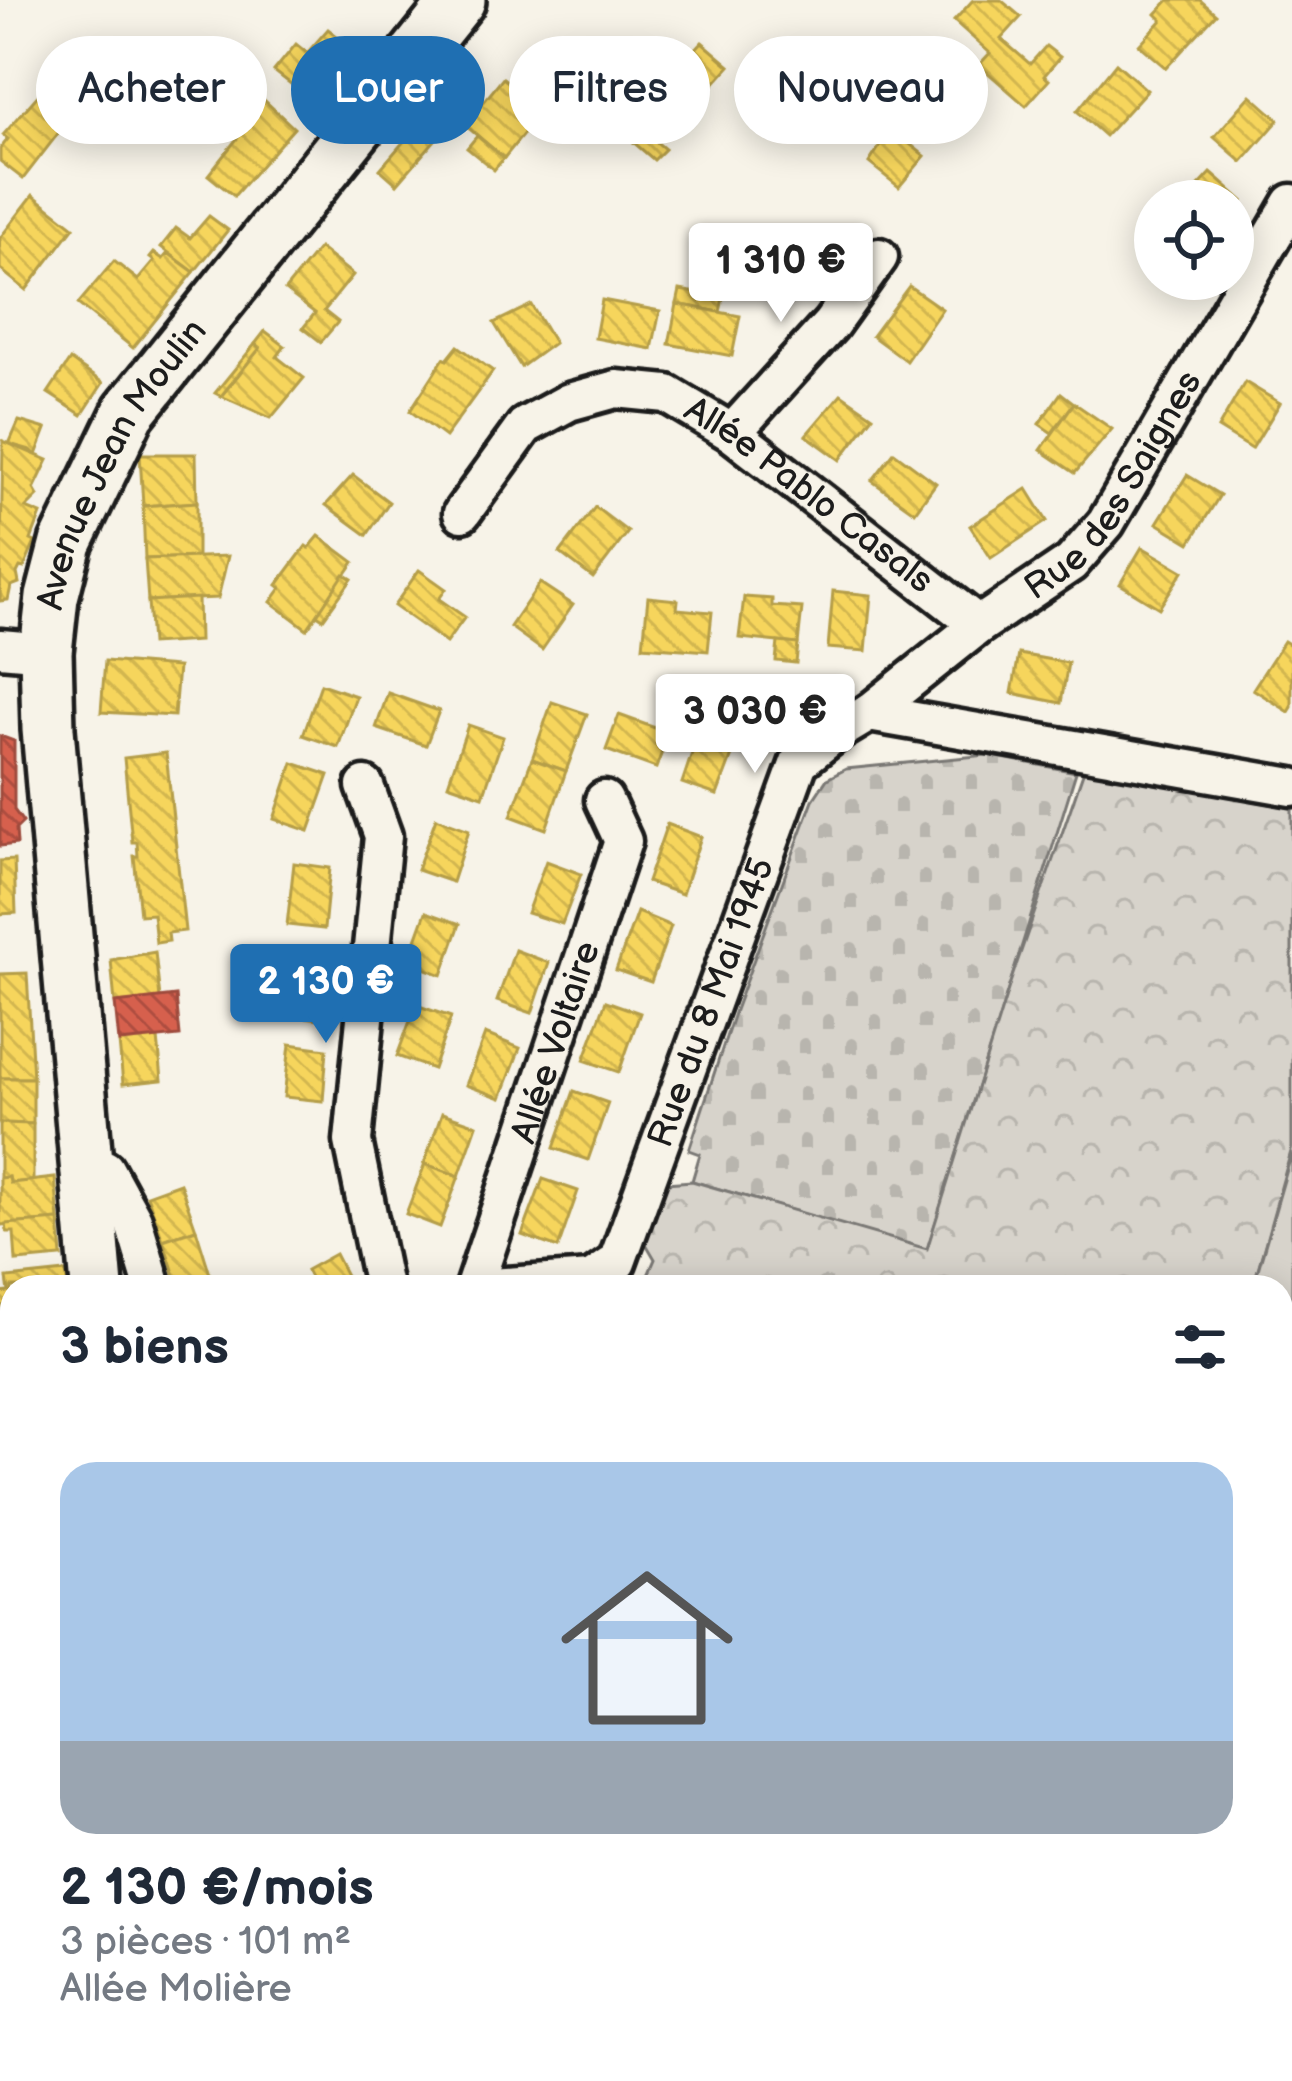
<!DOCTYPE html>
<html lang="fr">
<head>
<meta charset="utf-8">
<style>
	body { margin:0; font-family:"Balsamiq Sans",sans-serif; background:#f2f2f3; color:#1f2937; height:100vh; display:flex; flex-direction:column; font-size:45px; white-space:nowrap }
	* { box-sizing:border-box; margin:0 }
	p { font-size:39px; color:#747a83 }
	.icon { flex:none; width:66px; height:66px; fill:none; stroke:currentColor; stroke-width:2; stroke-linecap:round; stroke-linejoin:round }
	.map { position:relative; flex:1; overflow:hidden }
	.side { position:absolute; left:0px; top:1275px; width:1293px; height:807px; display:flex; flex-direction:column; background:#fff; border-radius:36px 36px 0 0; box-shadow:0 6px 30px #0003 }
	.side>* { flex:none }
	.guide { position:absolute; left:36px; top:36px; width:1221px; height:108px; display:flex; gap:24px }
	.fabs { position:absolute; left:1134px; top:180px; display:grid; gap:24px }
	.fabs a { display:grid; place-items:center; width:120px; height:120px; border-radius:50%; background:#fff; box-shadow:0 6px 30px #0003; font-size:60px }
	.price { position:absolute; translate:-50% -102px; padding:0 27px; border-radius:12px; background:#fff; color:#222; font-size:39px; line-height:78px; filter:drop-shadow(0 3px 6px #0008) }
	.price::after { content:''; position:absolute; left:50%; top:72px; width:36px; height:27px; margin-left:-18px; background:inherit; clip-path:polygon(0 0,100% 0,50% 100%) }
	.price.active { background:#1f6fb2; color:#fff }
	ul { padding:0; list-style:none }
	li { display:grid; align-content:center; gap:24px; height:636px; padding:0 60px }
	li+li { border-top:3px solid #e0e1e3 }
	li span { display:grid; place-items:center; height:372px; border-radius:36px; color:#555 }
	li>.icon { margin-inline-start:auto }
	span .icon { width:216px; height:216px; fill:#fffc; stroke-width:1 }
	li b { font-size:51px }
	h2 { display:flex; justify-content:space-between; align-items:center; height:144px; padding:0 60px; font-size:51px }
	.chip { padding:0 42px; border-radius:54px; background:#fff; box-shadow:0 6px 30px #0003; font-size:42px; line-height:108px }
	.chip.active { background:#1f6fb2; color:#fff }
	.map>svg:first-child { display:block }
	.cemetery { fill:url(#cemetery-stones); stroke:#7a7874; stroke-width:3 }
	.park { fill:url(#park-crowns); stroke:#7a7874; stroke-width:3 }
	.garden { fill:#d7d3cb; stroke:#7a7874; stroke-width:3 }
	.homes { fill:url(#homes-back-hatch); stroke:#b59e49; stroke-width:3 }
	.shops { fill:url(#shops-back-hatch); stroke:#9e4c3e; stroke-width:3 }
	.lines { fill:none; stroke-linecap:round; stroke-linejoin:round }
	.minor-casing { stroke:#1c1c1c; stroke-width:45 }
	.tertiary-casing { stroke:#1c1c1c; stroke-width:54 }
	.secondary-casing { stroke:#1c1c1c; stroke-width:60 }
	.minor { stroke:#f7f3e8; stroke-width:36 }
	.tertiary { stroke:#f7f3e8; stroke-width:45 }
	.secondary { stroke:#f7f3e8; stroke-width:51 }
	.labels { text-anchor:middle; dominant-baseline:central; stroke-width:12; stroke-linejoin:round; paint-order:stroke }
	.street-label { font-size:36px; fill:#1c1c1c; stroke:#f7f3e8 }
</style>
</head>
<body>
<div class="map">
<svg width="1292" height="2081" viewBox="0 0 1292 2081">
	<defs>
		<pattern id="cemetery-stones" width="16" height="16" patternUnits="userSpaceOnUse" patternTransform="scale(3)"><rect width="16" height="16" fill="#d7d3cb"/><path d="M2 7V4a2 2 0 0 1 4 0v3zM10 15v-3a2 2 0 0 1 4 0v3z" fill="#b8b5ae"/></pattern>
		<pattern id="park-crowns" width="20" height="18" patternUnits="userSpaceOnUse" patternTransform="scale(3)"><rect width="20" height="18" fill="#d7d3cb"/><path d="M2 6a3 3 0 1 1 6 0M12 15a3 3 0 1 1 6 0" fill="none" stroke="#b8b5ae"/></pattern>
		<pattern id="homes-back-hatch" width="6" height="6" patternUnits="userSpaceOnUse" patternTransform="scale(3)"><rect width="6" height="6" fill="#f6d55c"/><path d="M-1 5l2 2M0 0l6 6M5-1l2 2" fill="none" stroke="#d2b64f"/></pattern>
		<pattern id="shops-back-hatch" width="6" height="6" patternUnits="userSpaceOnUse" patternTransform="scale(3)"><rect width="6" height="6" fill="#d6604d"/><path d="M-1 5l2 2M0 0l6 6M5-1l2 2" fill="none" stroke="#ad4e3f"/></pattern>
	</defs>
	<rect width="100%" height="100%" fill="#f7f3e8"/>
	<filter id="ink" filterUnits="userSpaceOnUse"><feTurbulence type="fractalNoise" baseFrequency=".00833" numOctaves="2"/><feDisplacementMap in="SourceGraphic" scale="24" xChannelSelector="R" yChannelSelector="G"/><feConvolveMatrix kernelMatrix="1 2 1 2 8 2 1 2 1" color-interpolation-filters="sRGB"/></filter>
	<g filter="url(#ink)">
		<polygon class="cemetery" points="987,755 1076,772 927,1250 692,1181 700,1154 689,1150 735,1010 813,800 827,779 846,769"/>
		<g class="park">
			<polygon points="1084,770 1292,808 1292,1148 1253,1287 643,1287 655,1259 642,1237 666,1183 692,1181 927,1249 1010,983"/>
			<polygon points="1281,1298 1292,1301 1292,2081 1255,2081 1243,2070 1281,2070"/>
		</g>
		<polygon class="garden" points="1292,1152 1292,1301 1281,1298 1281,1287 1253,1287"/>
		<g class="homes">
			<polygon points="973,0 1001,0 1021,17 1001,39 1030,64 1046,46 1060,57 1044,76 1049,80 1026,106 979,65 990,53 954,21"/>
			<polygon points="1169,0 1200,0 1216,14 1166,68 1139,45 1162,20 1156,14"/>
			<polygon points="328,29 357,52 314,102 274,71 296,44 307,53"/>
			<polygon points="702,42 730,66 694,106 665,82"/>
			<polygon points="568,53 598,78 572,107 542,82"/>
			<polygon points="1116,63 1147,90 1105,136 1077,111"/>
			<polygon points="503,78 543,110 504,158 465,125"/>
			<polygon points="47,85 77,109 23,179 0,161 0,149 8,139 3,135"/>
			<polygon points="244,85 253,93 223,131 213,123"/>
			<polygon points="1251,95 1279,120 1242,162 1214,137"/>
			<polygon points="261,97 294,128 234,196 208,175 255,116 249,112"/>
			<polygon points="432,109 449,124 397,184 380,169"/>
			<polygon points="891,129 925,156 899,187 869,163"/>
			<polygon points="642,130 665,149 654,160 632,141"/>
			<polygon points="477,136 504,158 494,170 467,148"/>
			<polygon points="1211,173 1243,201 1233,212 1233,201 1185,201"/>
			<polygon points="33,195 74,227 26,290 0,269 0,238"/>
			<polygon points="209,216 228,230 194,272 161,247 176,228 190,238"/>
			<polygon points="792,227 826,252 793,296 759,271"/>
			<polygon points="319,248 353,275 324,311 338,322 321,342 303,328 315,313 285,290"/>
			<polygon points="154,253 163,259 168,253 194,272 133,348 78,304 114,261 138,280 154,261 150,258"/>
			<polygon points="909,286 942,309 906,361 872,336"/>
			<polygon points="680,290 723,298 720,312 677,304"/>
			<polygon points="602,300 660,311 652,349 595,338"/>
			<polygon points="677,304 740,316 732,356 669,344"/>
			<polygon points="531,305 554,343 521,367 494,323"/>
			<polygon points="265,331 285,346 277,357 304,378 271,418 221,396 260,348 255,344"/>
			<polygon points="255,344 260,348 221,396 215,393"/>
			<polygon points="458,346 493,371 445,437 410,411 444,358 447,360"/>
			<polygon points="70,360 103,383 82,415 48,393"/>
			<polygon points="1245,382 1280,403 1252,449 1218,428"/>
			<polygon points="1061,393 1074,403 1052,433 1039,424"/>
			<polygon points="841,394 873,416 840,460 806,435"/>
			<polygon points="1074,403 1112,429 1075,473 1041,450"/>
			<polygon points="19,421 46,429 36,455 31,450 9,444"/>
			<polygon points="3,441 48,460 34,489 38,496 26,508 41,514 31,540 35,542 24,568 20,567 17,573 19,583 11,586 8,600 0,601"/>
			<polygon points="894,452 936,483 915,512 872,481"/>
			<polygon points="140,454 196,454 197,502 143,506"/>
			<polygon points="353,475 389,502 367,535 326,505"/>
			<polygon points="1187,475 1220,495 1190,543 1157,523"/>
			<polygon points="1027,489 1047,521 991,558 970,526"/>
			<polygon points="197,502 197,557 145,559 143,506"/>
			<polygon points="595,507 628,532 593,578 560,553"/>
			<polygon points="319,536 354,562 307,629 271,602 281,588 277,585 306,546 309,548"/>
			<polygon points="1142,547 1183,571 1159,608 1120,584"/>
			<polygon points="228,556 218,598 148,601 145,559"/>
			<polygon points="419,570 446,589 439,599 465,617 446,643 394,606"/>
			<polygon points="344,574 352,579 323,619 317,615"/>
			<polygon points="540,583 573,605 542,650 510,627"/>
			<polygon points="833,591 871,595 866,651 828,648"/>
			<polygon points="648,597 678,600 677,609 712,612 708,651 643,646"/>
			<polygon points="744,597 772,599 772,606 802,608 798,644 739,638"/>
			<polygon points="198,598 199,641 151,644 148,601"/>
			<polygon points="1284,641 1292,646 1292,707 1289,712 1253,689"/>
			<polygon points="778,642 798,644 796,663 776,661"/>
			<polygon points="1019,654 1068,663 1061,703 1012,693"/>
			<polygon points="105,661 178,667 174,716 101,712"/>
			<polygon points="321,684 356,696 338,747 303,735"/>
			<polygon points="388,693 439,711 426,745 376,728"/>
			<polygon points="552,702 587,714 566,771 532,759"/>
			<polygon points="619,715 669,733 656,768 606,750"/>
			<polygon points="468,725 503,737 483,796 448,784"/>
			<polygon points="701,726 738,739 717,795 682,783"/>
			<polygon points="166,753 185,931 168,933 169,941 156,943 153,914 140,915 134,856 138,856 137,842 132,842 124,758"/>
			<polygon points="532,759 566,771 546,829 511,816"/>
			<polygon points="293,763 329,775 309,831 274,819"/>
			<polygon points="436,818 469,830 452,882 417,870"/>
			<polygon points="667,824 701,837 682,894 647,882"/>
			<polygon points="14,860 16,913 0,914 0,861"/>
			<polygon points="546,861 581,874 562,924 527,913"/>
			<polygon points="294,863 330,868 324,929 287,925"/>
			<polygon points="426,912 460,924 442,975 408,962"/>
			<polygon points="637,912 671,926 651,982 616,970"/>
			<polygon points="515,950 549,963 532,1013 497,1001"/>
			<polygon points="155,952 160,999 115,1003 111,960"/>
			<polygon points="292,955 328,959 323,1019 285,1015"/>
			<polygon points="27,973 33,1078 0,1078 0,974"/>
			<polygon points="606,1001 640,1013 619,1072 584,1060"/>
			<polygon points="416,1005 451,1017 433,1069 397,1056"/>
			<polygon points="485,1034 520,1048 501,1098 466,1085"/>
			<polygon points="158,1038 162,1080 123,1084 119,1042"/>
			<polygon points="290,1044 327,1049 323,1101 284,1097"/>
			<polygon points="0,1078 33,1078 33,1124 0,1123"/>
			<polygon points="574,1091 608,1103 588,1160 554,1148"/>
			<polygon points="442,1113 477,1125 459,1176 424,1164"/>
			<polygon points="0,1123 33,1124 33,1181 10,1183 9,1177 0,1178"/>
			<polygon points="425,1164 459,1176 440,1227 406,1214"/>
			<polygon points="9,1177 10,1183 55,1178 59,1220 0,1225 0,1178"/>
			<polygon points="543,1179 578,1191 558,1248 522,1235"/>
			<polygon points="180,1183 196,1229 163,1240 147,1195"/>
			<polygon points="59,1220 62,1257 16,1261 14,1232 7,1232 6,1224"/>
			<polygon points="196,1229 210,1274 178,1285 163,1240"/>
			<polygon points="335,1254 350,1283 342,1287 315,1287 306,1270"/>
			<polygon points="66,1272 68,1287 12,1287 12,1305 0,1306 0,1293 9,1292 7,1278"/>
			<polygon points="217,2070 266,2070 264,2081 215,2081"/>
			<polygon points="1002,2070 1062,2070 1051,2081 1008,2081 1000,2073"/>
		</g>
		<g class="shops">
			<polygon points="0,736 14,741 14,810 23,822 16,829 17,844 0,846"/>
			<polygon points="176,996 180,1036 119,1042 115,1003"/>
			<polygon points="12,1591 12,1765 7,1751 0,1753 0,1595"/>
		</g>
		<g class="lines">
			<g class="minor-casing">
				<g id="minor">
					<polyline points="732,433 831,324 879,257"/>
					<path id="s1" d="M462 513 525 426 569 402 616 389 667 394 732 433 979 625"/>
					<polyline points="0,648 46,652"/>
					<path id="s2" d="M869 713 979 625 1071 563 1106 523 1292 203"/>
					<polyline points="365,786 383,836 353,1141 383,1287"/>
					<polyline points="86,1166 105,1169 133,1220 153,1287"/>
					<path id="s3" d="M474 1287 623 841 604 800"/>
					<path id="s4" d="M491 1287 591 1280 617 1262 799 762 834 734 869 713 1292 787"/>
					<polyline points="880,2081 880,2070"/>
				</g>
			</g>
			<g class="tertiary-casing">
				<g id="tertiary">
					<polyline points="929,2070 942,2081"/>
					<polyline points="639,2081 673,2070"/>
				</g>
			</g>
			<g class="secondary-casing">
				<g id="secondary">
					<path id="s5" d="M97 1287 48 729 46 652 52 597 66 543 129 412 459 0"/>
					<polyline points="333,2070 336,2081"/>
				</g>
			</g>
			<use href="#minor" class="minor"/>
			<use href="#tertiary" class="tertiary"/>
			<use href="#secondary" class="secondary"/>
		</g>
	</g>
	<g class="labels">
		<g class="street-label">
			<text stroke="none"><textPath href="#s5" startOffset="843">Avenue Jean Moulin</textPath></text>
			<text stroke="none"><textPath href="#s2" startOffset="339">Rue des Saignes</textPath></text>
			<text stroke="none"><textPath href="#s1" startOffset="432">Allée Pablo Casals</textPath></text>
			<text stroke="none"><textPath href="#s4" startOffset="408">Rue du 8 Mai 1945</textPath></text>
			<text stroke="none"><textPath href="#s3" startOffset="258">Allée Voltaire</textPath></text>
		</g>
	</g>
</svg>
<div class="fabs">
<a><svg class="icon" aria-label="locate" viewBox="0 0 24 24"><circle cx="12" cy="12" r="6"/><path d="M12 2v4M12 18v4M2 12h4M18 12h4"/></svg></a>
</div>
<b class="price" style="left:781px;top:325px">1 310 €</b>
<b class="price" style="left:755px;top:776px">3 030 €</b>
<b class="price active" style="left:326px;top:1046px">2 130 €</b>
<div class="guide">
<a class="chip">Acheter</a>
<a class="chip active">Louer</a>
<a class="chip">Filtres</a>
<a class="chip">Nouveau</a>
</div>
<section class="side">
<h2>3 biens<svg class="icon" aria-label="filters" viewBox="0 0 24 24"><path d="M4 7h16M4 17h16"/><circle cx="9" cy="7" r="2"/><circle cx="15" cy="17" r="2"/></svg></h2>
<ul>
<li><span style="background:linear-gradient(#a9c7e8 75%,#9aa5b1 0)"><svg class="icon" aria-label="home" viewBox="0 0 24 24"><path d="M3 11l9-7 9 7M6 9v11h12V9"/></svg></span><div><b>2 130 €/mois</b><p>3 pièces · 101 m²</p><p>Allée Molière</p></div></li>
</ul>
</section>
</div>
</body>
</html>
